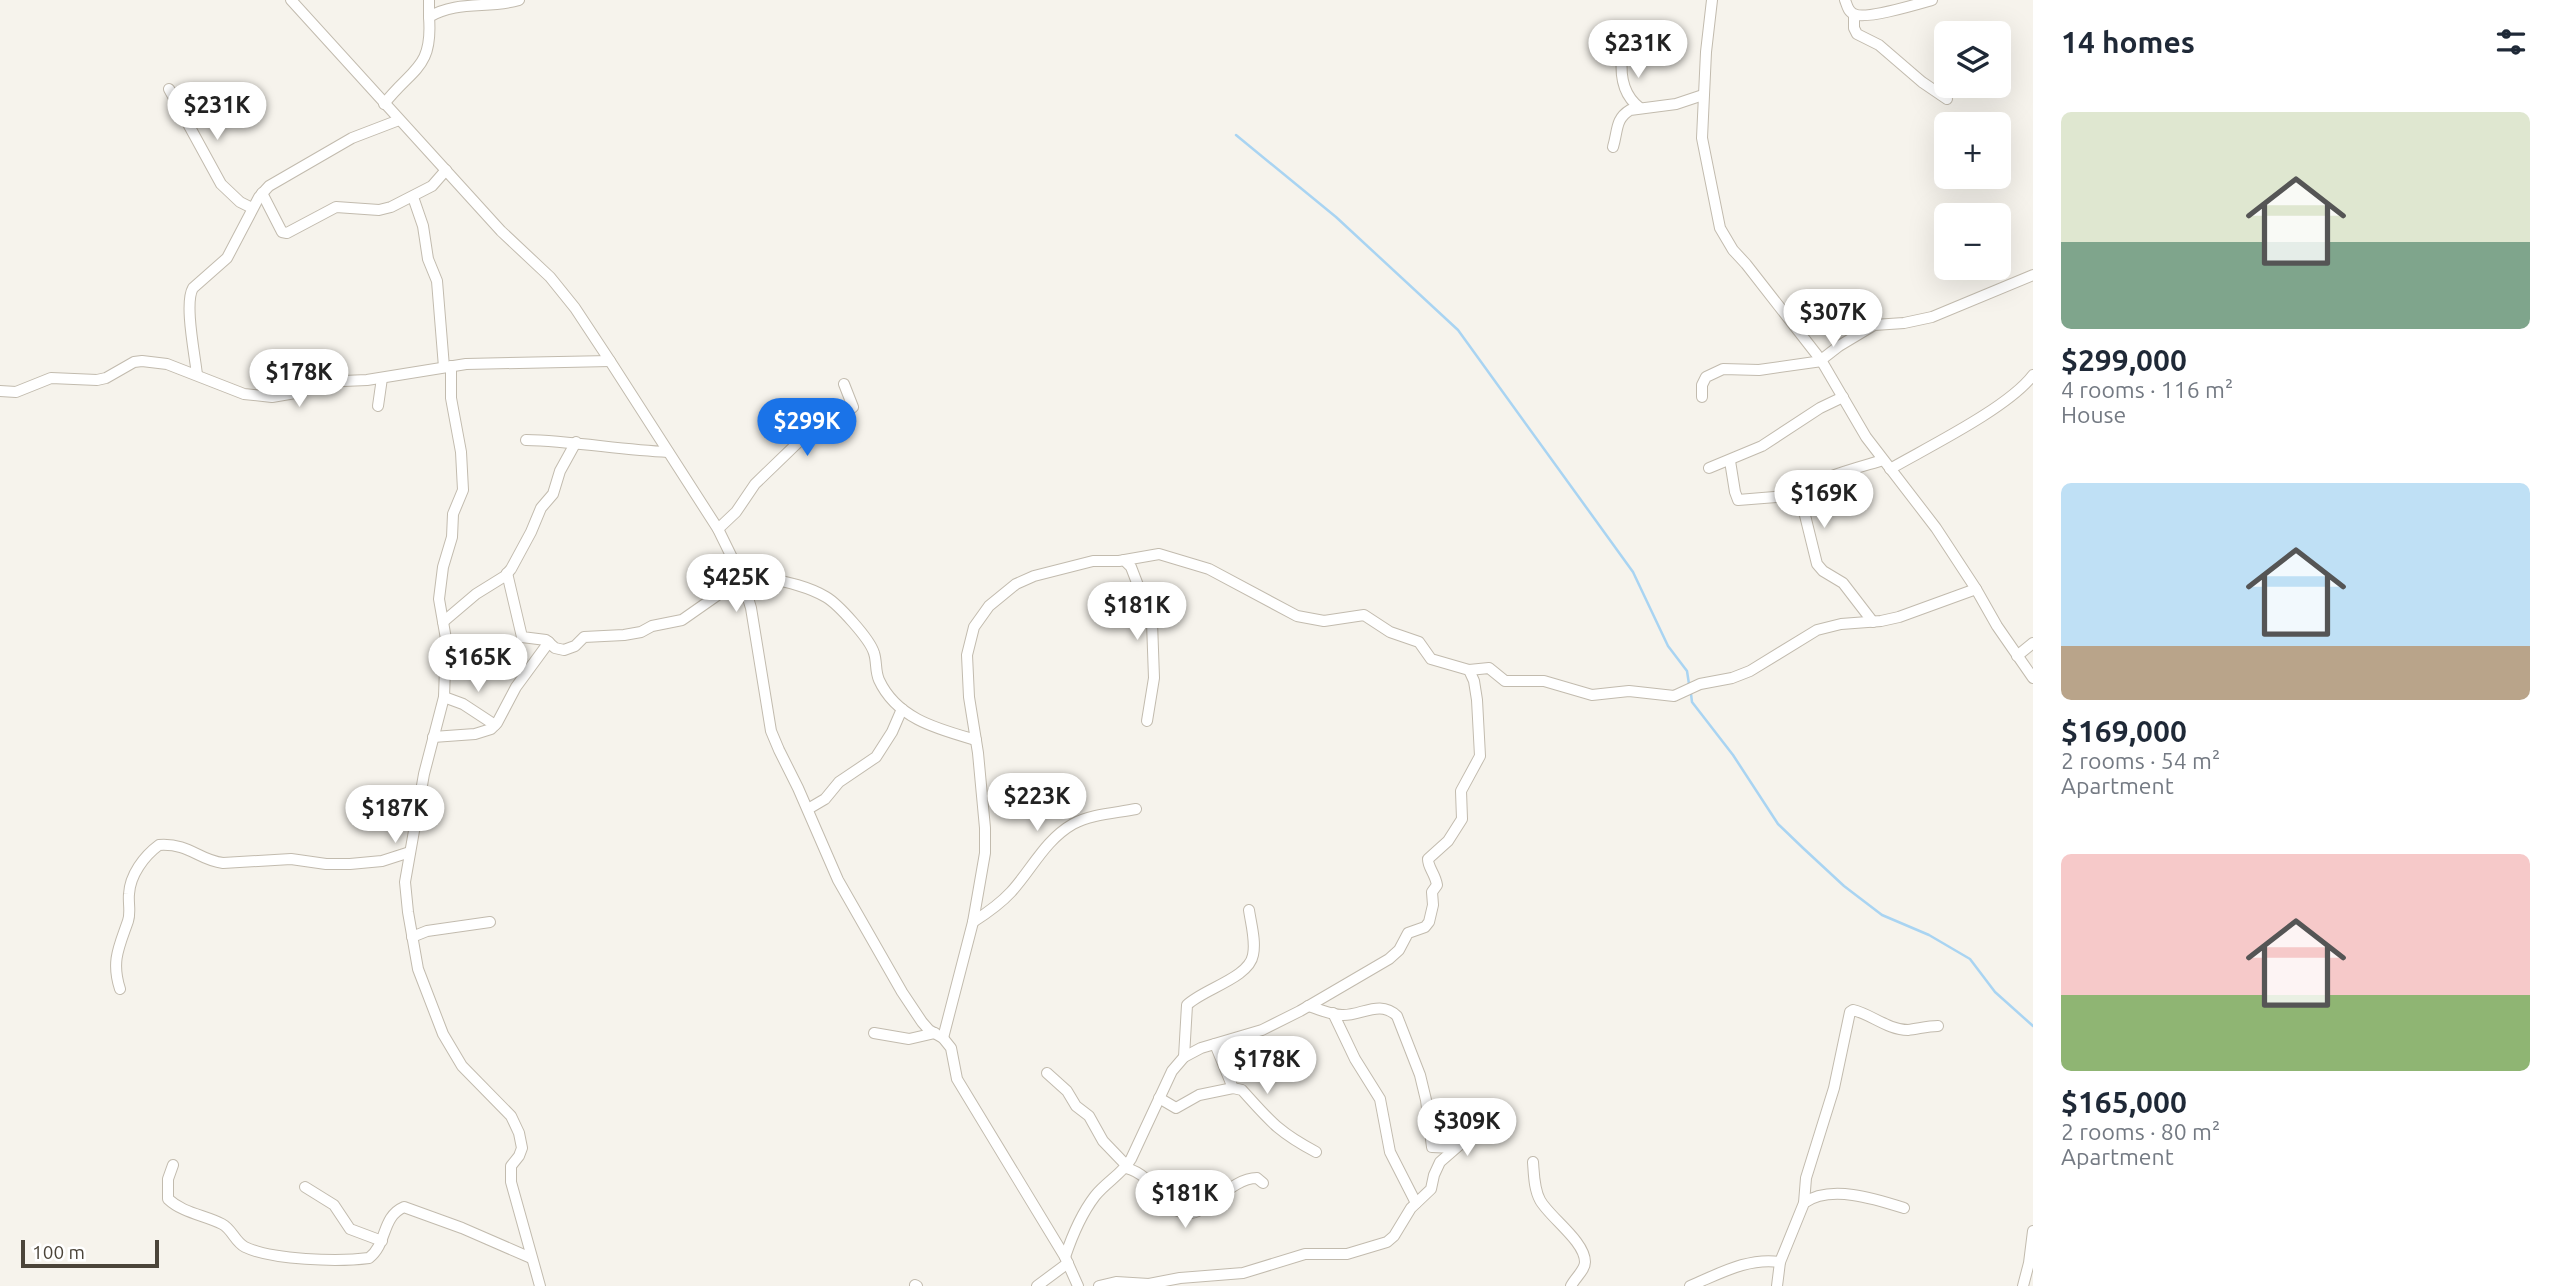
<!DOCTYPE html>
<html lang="en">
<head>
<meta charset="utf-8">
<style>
	body { margin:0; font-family:Ubuntu,sans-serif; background:#f6f6f7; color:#1f2937; height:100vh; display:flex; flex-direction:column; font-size:26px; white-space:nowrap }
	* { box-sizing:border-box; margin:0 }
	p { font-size:23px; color:#747a83 }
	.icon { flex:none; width:38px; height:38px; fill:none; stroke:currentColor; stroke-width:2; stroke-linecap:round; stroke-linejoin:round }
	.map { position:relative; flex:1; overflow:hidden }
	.side { display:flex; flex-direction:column; background:#fff; width:525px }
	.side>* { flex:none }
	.tools { position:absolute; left:1934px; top:21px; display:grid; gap:14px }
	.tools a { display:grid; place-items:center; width:77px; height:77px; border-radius:10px; background:#fff; box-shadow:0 7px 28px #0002; font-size:35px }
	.scale { position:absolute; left:21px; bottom:18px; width:138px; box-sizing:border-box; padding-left:7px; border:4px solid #4b4439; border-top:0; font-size:19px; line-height:24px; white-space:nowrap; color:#4b4439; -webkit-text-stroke:5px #fff; paint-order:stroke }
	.price { position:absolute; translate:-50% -60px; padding:0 16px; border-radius:24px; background:#fff; color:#222; font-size:23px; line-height:46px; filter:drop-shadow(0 2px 4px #0008) }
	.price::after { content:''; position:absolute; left:50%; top:42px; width:21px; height:16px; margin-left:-10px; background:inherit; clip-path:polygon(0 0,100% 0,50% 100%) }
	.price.on { background:#1a73e8; color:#fff }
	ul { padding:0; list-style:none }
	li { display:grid; align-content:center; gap:14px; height:371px; padding:0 28px }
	li span { display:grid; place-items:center; height:217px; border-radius:10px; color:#555 }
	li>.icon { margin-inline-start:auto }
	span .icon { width:126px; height:126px; fill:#fffc; stroke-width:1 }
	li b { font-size:30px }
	h2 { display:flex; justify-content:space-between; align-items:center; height:84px; padding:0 28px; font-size:30px }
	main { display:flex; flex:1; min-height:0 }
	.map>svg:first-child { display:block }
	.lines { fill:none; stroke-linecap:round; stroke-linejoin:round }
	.stream { stroke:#a9d4f2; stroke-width:2.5 }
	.minor-casing { stroke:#c2bbae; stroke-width:12 }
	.minor { stroke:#fff; stroke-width:10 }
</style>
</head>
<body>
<main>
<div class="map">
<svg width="2033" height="1286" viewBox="0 0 2033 1286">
	<rect width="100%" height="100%" fill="#f6f3ec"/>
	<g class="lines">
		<g class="stream">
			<polyline points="1236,135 1336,217 1458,330 1633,572 1668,646 1687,671 1689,684"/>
			<polyline points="1691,694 1692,702 1733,755 1778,824 1803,848 1844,886 1882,915 1929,935 1970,959 1995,992 2033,1026"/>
		</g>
		<g class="minor-casing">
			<g id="minor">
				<polyline points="291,0 501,231 550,277 575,308 610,361 718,529 742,578 751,608 771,731 779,750 798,788 838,880 902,992 922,1022 929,1030 943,1038 951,1048 957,1079 1065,1257 1078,1286"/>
				<polyline points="1712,0 1706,52 1702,138 1720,228 1733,250 1746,264 1821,360 1866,437 1936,528 1976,589 1997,626 2033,678"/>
				<path d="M1845 0C1847 5 1848 12 1854 14 1865 20 1918 4 1932 0"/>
				<polyline points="1854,15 1854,28 1857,34 1879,45 1922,82 1947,99"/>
				<polyline points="429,17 429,0"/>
				<path d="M1622 58C1620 78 1624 96 1640 108"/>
				<polyline points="169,89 221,184 240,202 252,208"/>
				<path d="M384 104C412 68 433 69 429 17 457 0 489 9 519 0"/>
				<path d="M1613 147C1618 131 1615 119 1630 110L1676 104 1703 95"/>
				<polyline points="262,193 282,232 287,233 336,207 379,210 391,207 432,186 446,170"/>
				<polyline points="413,197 423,226 428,259 437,281 444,367"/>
				<polyline points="1821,360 1839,346 1874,325 1904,323 1932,317 2033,275"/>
				<polyline points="451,366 451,398 461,452 463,490 453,514 452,537 443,567 439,599 446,639 444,697 424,774 405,882 408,912 418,969 443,1034 462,1066 511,1116 519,1133 522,1148 519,1156 511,1166 511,1182 540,1286"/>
				<path d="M197 375C195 355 184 303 193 288L227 258 259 197 269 186 352 138 399 120"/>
				<polyline points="0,391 16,392 51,378 97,380 106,378 134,362 142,361 167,364 244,394 272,397 301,392 320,382 367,380 466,364 610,361"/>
				<polyline points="1702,397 1702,385 1706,377 1723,369 1759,370 1822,361"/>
				<polyline points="378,406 382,378"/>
				<path d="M526 440C574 441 620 450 668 452"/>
				<polyline points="1730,461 1735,492 1738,500 1800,495"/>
				<polyline points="1709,468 1762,446 1820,408 1843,397"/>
				<path d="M1890 469C1928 447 2008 408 2033 375"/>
				<polyline points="718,529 736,512 755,484 812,429 823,421 843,415 853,407 844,384"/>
				<polyline points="1124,560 1131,567 1152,622 1154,678 1147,721"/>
				<path d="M738 571C766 579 801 582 826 597 838 604 870 639 874 653 877 662 875 671 879 680 897 719 938 729 976 740"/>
				<polyline points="507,573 522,637 546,640 555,648 564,650 575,646 584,637 624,635 641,632 652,626 682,620 742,578"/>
				<polyline points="443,622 476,594 505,576 511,569 531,532 541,508 553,494 560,471 576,442"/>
				<path d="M1873 622 1843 583 1823 571 1817 564 1800 495C1809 479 1865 466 1883 460"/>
				<polyline points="2017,656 2033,643"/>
				<polyline points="444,697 463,704 495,725"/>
				<polyline points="433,737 475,734 491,729 497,723 516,687 549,642"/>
				<polyline points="808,809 825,799 839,782 876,757 892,732 902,709"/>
				<path d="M973 922C987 913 1000 904 1011 892 1032 869 1045 840 1073 824 1091 814 1116 813 1136 809"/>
				<polyline points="412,937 427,931 490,922"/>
				<path d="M120 989C111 961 119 947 128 921 131 912 128 903 129 894 130 875 144 856 159 845 190 843 198 860 223 863L291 859 326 864H350L382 861 410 852"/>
				<path d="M1308 1006C1319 1009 1331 1015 1342 1015 1361 1016 1380 999 1397 1016L1420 1075 1426 1100 1432 1147 1454 1148"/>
				<polyline points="1333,1013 1355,1059 1380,1099 1390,1152 1416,1203"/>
				<polyline points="874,1033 909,1039 935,1033"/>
				<polyline points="943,1038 973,922 985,853 985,828 978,753 969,697 967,655 974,627 989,606 1016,584 1034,576 1093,561 1119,561 1159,554 1209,569 1297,616 1324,621 1364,615 1390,632 1419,642 1431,659 1469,670 1489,668 1505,681 1544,681 1592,695 1629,691 1674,696 1700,684 1732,678 1750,671 1817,630 1841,624 1881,621 1899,617 1976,589"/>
				<path d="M1215 1044 1233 1088 1242 1090C1270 1121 1278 1132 1316 1152"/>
				<path d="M1184 1057 1187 1005C1203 989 1249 978 1253 955 1256 941 1251 924 1249 910"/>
				<polyline points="1047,1073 1067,1091 1076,1106 1089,1116 1103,1141 1127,1166"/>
				<polyline points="1159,1098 1176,1108 1199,1095 1233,1088"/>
				<path d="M1533 1162C1534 1175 1534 1189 1540 1200 1549 1217 1585 1241 1585 1262 1585 1270 1575 1278 1571 1286"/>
				<path d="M173 1165 168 1179V1199C183 1213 204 1215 222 1224 232 1229 235 1242 245 1247 272 1260 338 1262 369 1258 388 1243 381 1217 404 1207L462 1228 531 1258"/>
				<path d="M1126 1168C1157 1176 1161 1210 1185 1213 1207 1217 1229 1178 1257 1178L1263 1183"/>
				<polyline points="305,1187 334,1205 350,1229 382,1241"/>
				<path d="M1804 1203 1806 1178 1834 1088 1850 1012 1853 1010C1871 1014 1888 1030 1908 1030 1918 1029 1927 1026 1938 1026"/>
				<path d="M1065 1257C1072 1236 1082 1213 1095 1196 1106 1182 1122 1174 1131 1159L1172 1071 1184 1057 1201 1048 1262 1030 1300 1011 1389 959 1399 950 1408 933 1425 927 1429 922 1433 905 1432 892 1437 885C1435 873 1428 868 1428 859L1448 841 1462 819 1461 791 1480 756 1477 700 1474 681 1469 670"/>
				<polyline points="915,1285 917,1286"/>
				<polyline points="1037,1286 1068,1263"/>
				<polyline points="1099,1286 1116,1282 1149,1284 1180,1278 1243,1273 1305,1254 1347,1254 1387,1242 1394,1236 1411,1208 1431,1189 1434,1175 1440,1162 1463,1142 1491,1107"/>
				<path d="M1690 1286C1719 1274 1748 1257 1780 1262"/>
				<path d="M1777 1286 1780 1262 1804 1203C1830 1184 1876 1199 1904 1208"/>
				<polyline points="2023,1286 2029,1263 2033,1231"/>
			</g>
		</g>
		<use href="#minor" class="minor"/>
	</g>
</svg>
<div class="tools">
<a><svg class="icon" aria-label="layers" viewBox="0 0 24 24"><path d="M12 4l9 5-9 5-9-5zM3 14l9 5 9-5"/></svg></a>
<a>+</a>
<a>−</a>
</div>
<div class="scale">100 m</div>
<b class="price" style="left:1638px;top:80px">$231K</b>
<b class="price" style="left:217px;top:142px">$231K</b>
<b class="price" style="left:1833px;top:349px">$307K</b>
<b class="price" style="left:299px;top:409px">$178K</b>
<b class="price on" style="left:807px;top:458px">$299K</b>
<b class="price" style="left:1824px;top:530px">$169K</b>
<b class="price" style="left:736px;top:614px">$425K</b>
<b class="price" style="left:1137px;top:642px">$181K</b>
<b class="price" style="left:478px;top:694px">$165K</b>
<b class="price" style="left:1037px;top:833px">$223K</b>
<b class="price" style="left:395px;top:845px">$187K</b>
<b class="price" style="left:1267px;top:1096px">$178K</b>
<b class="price" style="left:1467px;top:1158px">$309K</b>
<b class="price" style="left:1185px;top:1230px">$181K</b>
</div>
<section class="side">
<h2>14 homes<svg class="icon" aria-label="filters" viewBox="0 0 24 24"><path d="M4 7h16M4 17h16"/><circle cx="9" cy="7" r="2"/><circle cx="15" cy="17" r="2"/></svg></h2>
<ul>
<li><span style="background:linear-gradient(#dfe7d0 60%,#7fa58c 0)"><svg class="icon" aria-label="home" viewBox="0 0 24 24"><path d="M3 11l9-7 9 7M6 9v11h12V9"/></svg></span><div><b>$299,000</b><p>4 rooms · 116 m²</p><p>House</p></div></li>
<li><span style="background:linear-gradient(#bfe0f5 75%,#b9a48a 0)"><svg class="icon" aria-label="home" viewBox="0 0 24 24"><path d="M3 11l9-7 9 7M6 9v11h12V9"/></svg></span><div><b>$169,000</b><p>2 rooms · 54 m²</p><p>Apartment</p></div></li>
<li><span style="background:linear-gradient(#f6c9c9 65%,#8fb573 0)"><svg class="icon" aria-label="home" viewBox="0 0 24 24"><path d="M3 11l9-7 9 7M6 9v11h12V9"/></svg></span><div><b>$165,000</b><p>2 rooms · 80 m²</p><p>Apartment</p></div></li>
</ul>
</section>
</main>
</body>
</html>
